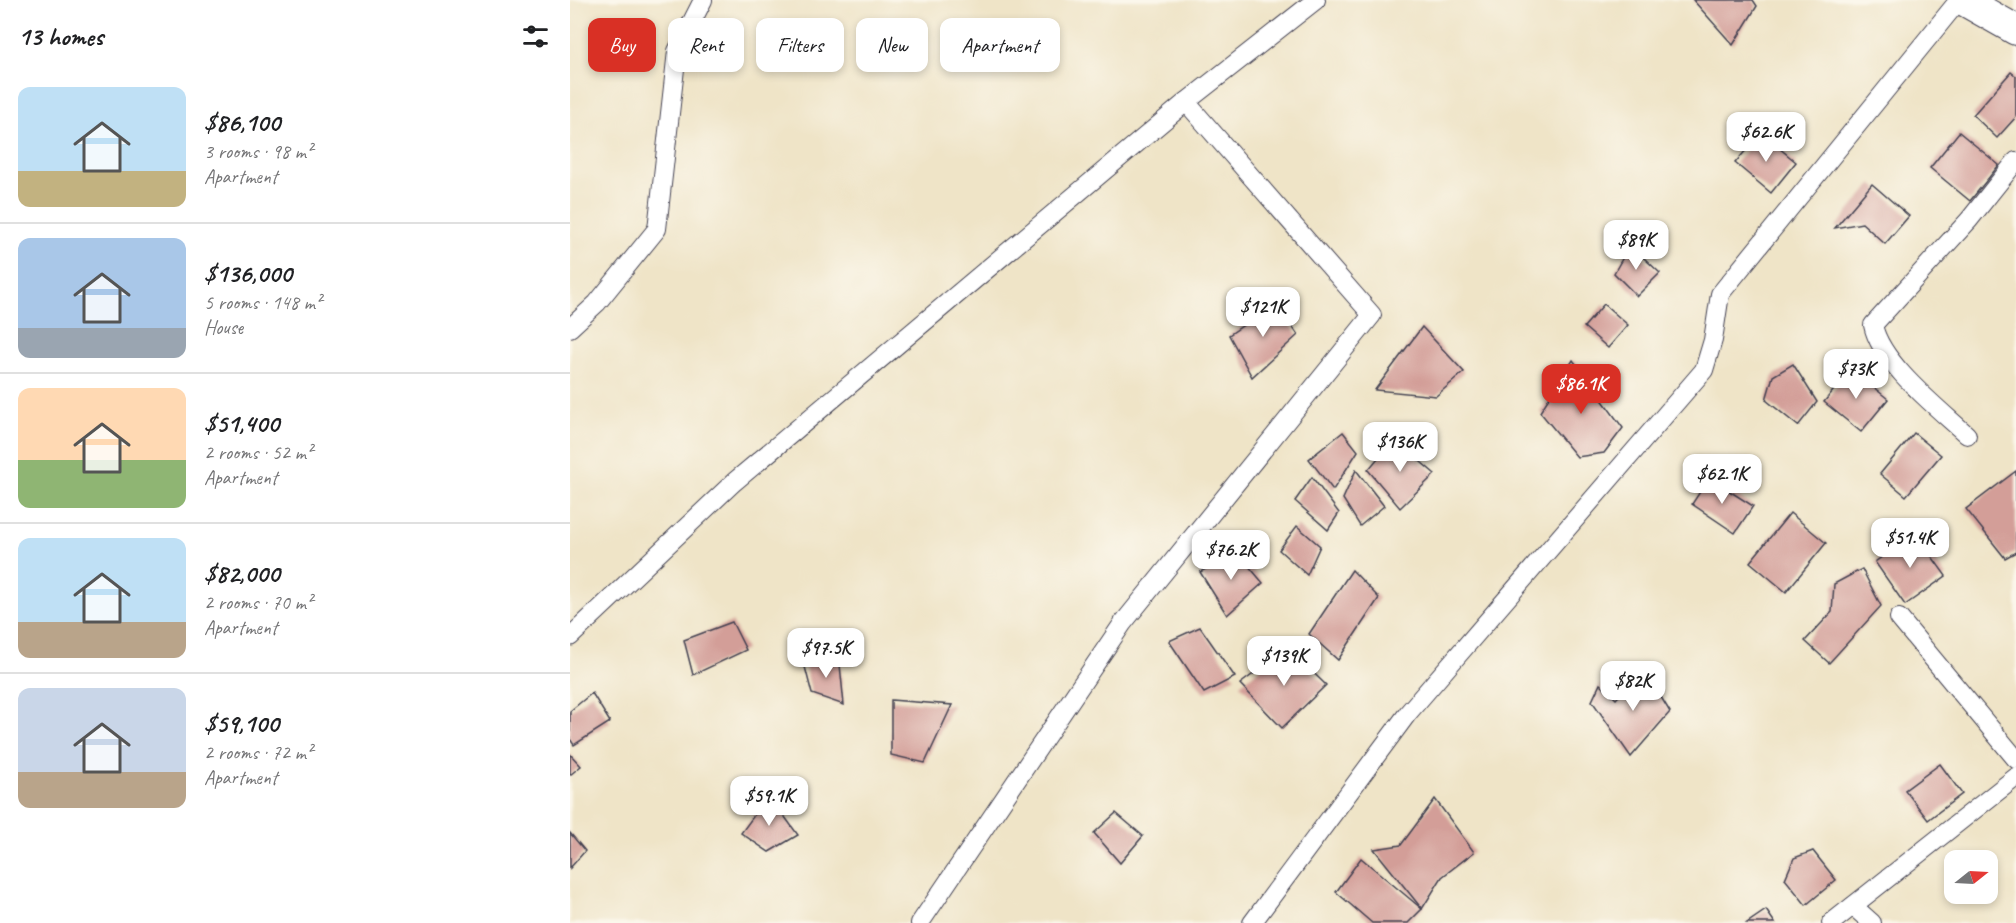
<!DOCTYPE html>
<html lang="en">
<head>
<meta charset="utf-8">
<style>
	body { margin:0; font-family:Caveat,sans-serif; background:#f6f6f6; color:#202124; height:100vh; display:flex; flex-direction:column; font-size:22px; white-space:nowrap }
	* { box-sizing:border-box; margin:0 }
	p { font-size:20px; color:#757577 }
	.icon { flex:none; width:33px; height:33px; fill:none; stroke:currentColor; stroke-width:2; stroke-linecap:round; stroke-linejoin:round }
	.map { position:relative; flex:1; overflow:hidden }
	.drawer { display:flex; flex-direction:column; background:#fff; width:570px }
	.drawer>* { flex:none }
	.banner { position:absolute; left:18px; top:18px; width:570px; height:54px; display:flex; gap:12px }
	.needle { width:39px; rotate:72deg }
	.controls { position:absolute; left:1374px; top:850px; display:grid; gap:12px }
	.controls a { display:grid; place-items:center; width:54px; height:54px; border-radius:12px; background:#fff; box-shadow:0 3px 9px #0003; font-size:30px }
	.price { position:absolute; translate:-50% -51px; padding:0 14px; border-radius:12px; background:#fff; color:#222; font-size:20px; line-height:39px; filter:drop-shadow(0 2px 3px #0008) }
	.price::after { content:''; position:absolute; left:50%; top:36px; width:18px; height:14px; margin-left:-9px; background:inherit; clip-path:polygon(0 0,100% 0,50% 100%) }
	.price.selected { background:#d93025; color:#fff }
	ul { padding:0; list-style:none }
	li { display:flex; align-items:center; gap:18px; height:150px; padding:0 18px }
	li+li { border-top:2px solid #e0e0e0 }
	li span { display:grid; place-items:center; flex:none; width:168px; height:120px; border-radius:12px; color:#555 }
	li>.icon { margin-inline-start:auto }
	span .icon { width:72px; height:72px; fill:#fffc; stroke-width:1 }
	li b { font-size:26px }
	h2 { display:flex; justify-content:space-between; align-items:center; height:72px; padding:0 18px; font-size:26px }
	.tag { padding:0 21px; border-radius:12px; background:#fff; box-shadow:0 3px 9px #0003; font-size:21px; line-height:54px }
	.tag.selected { background:#d93025; color:#fff }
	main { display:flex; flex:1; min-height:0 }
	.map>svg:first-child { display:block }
	.building { fill:#d39e98 }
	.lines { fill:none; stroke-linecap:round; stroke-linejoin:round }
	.street-casing { stroke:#413f50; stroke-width:20 }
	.primary-casing { stroke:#413f50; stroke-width:32 }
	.street { stroke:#fff; stroke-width:18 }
	.primary { stroke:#fff; stroke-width:30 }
</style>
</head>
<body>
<main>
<section class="drawer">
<h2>13 homes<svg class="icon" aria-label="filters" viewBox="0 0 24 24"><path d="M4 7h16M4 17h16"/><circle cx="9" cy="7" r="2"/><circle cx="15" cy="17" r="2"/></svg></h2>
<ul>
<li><span style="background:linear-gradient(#bfe0f5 70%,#c2b280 0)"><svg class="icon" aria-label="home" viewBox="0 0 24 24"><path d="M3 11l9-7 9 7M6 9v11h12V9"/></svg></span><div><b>$86,100</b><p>3 rooms · 98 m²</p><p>Apartment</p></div></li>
<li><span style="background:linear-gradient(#a9c7e8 75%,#9aa5b1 0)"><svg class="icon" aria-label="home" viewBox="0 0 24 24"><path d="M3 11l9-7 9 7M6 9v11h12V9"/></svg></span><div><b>$136,000</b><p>5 rooms · 148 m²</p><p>House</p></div></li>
<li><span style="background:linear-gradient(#ffd9b3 60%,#8fb573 0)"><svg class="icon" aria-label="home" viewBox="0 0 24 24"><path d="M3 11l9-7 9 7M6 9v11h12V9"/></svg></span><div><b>$51,400</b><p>2 rooms · 52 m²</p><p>Apartment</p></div></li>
<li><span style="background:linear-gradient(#bfe0f5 70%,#b9a48a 0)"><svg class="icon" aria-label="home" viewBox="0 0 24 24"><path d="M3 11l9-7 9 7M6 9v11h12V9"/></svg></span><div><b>$82,000</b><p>2 rooms · 70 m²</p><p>Apartment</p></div></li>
<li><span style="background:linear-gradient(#c9d6e8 70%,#b9a48a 0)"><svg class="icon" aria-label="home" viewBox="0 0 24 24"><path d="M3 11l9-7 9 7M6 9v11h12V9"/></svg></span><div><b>$59,100</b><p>2 rooms · 72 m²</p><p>Apartment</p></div></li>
</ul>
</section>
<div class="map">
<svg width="1446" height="923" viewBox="0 0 1446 923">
	<rect width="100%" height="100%" fill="#fbf7ec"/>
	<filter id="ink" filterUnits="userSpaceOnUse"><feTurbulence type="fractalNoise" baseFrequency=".0167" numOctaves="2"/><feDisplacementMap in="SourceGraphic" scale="12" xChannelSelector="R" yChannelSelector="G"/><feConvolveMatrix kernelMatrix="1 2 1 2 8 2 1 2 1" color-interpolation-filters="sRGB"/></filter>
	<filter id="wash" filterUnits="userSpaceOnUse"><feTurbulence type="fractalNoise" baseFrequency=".008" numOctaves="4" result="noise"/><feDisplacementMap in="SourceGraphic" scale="24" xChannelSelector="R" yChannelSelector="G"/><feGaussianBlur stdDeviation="1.35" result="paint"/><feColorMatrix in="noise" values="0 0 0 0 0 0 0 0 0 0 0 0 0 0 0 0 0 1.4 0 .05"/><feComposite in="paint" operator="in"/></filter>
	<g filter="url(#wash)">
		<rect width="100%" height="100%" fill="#efe4c7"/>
		<g id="blocks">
			<g class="building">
				<polygon points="1123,0 1183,0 1187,6 1163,45"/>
				<polygon points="1441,72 1446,76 1446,117 1427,138 1403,115"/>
				<polygon points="1389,132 1429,165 1400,201 1360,168"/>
				<polygon points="1191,133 1226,162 1201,193 1165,163"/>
				<polygon points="1302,184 1339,216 1315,244 1292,223 1265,228"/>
				<polygon points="1060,245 1090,273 1067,296 1044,273"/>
				<polygon points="706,303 728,335 682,377 659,335"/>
				<polygon points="1034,304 1058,325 1038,348 1014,327"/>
				<polygon points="852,327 894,372 866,396 805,390"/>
				<polygon points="1003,360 1053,428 1034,453 1007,457 970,412"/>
				<polygon points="1223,364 1247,402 1228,426 1196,400 1203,376"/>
				<polygon points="1281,369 1318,399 1291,432 1254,402"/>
				<polygon points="773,432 788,451 763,490 739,459"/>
				<polygon points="1344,433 1371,455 1336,496 1310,474"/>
				<polygon points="824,439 865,474 830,508 798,470"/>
				<polygon points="786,470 814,506 790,526 773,499"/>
				<polygon points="1446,471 1446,552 1435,558 1396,509"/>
				<polygon points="742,477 769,513 758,530 725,501"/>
				<polygon points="1139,478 1183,506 1165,533 1122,504"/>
				<polygon points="1220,513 1256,543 1216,592 1180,562"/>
				<polygon points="727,526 750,546 737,575 709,550"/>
				<polygon points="1345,533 1376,576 1335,605 1305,562"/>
				<polygon points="667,552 693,583 657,615 630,572"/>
				<polygon points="1292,569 1311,606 1259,663 1235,641 1262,612 1264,584"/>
				<polygon points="782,570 809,598 768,660 739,634"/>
				<polygon points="162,622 176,650 123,675 114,640"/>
				<polygon points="630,627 665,677 634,693 599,641"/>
				<polygon points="718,648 756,685 712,728 670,684"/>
				<polygon points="269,655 274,705 242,694 234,663"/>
				<polygon points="1074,669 1100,712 1061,757 1022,701 1030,684 1046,699"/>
				<polygon points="22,693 40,722 4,745 0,739 0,711"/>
				<polygon points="321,700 382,705 355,763 321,755"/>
				<polygon points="0,754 11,766 0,775"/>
				<polygon points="1370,764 1392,794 1358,820 1335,790"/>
				<polygon points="199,795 228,835 199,852 171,833"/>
				<polygon points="865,799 904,852 872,877 852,909 804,849 831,845"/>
				<polygon points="546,813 573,836 550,863 524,833"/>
				<polygon points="0,833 15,851 0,868"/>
				<polygon points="1243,851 1266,880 1236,905 1215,879 1224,858"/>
				<polygon points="791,858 852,909 838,923 802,923 766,892"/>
				<polygon points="1196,910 1205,923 1177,923"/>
			</g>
		</g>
	</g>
	<g filter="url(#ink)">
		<use href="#blocks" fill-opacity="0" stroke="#413f50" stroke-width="1.5"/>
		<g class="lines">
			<g class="street-casing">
				<g id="street">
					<polyline points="0,328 27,303 87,229 107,51 133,0"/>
					<path d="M1397 435C1368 408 1311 364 1303 325L1399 220 1446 161"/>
					<polyline points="1329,618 1446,759"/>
					<polyline points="0,637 164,482 616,102 746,0"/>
					<polyline points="1283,906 1302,923"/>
					<polyline points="350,923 553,623 802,315 616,102"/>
					<polyline points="682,923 838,713 1134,370 1143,340 1150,294 1389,0"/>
					<polyline points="1261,923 1446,777"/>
				</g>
			</g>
			<g class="primary-casing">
				<polyline id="primary" points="1393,0 1446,30"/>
			</g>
			<use href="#street" class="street"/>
			<use href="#primary" class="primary"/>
		</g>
	</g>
</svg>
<div class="controls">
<a><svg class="needle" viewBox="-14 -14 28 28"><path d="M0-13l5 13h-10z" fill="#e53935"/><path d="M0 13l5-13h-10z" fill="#757577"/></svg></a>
</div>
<b class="price" style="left:1196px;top:163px">$62.6K</b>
<b class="price" style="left:1066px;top:271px">$89K</b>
<b class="price" style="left:693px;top:338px">$121K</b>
<b class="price" style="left:1286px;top:400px">$73K</b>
<b class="price selected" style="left:1011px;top:415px">$86.1K</b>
<b class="price" style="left:830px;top:473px">$136K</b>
<b class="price" style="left:1152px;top:505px">$62.1K</b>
<b class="price" style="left:1340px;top:569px">$51.4K</b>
<b class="price" style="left:661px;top:581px">$76.2K</b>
<b class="price" style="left:256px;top:679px">$97.5K</b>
<b class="price" style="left:714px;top:687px">$139K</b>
<b class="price" style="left:1063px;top:712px">$82K</b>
<b class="price" style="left:199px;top:827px">$59.1K</b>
<div class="banner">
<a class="tag selected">Buy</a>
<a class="tag">Rent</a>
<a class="tag">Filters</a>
<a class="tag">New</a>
<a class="tag">Apartment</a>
</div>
</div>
</main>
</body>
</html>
